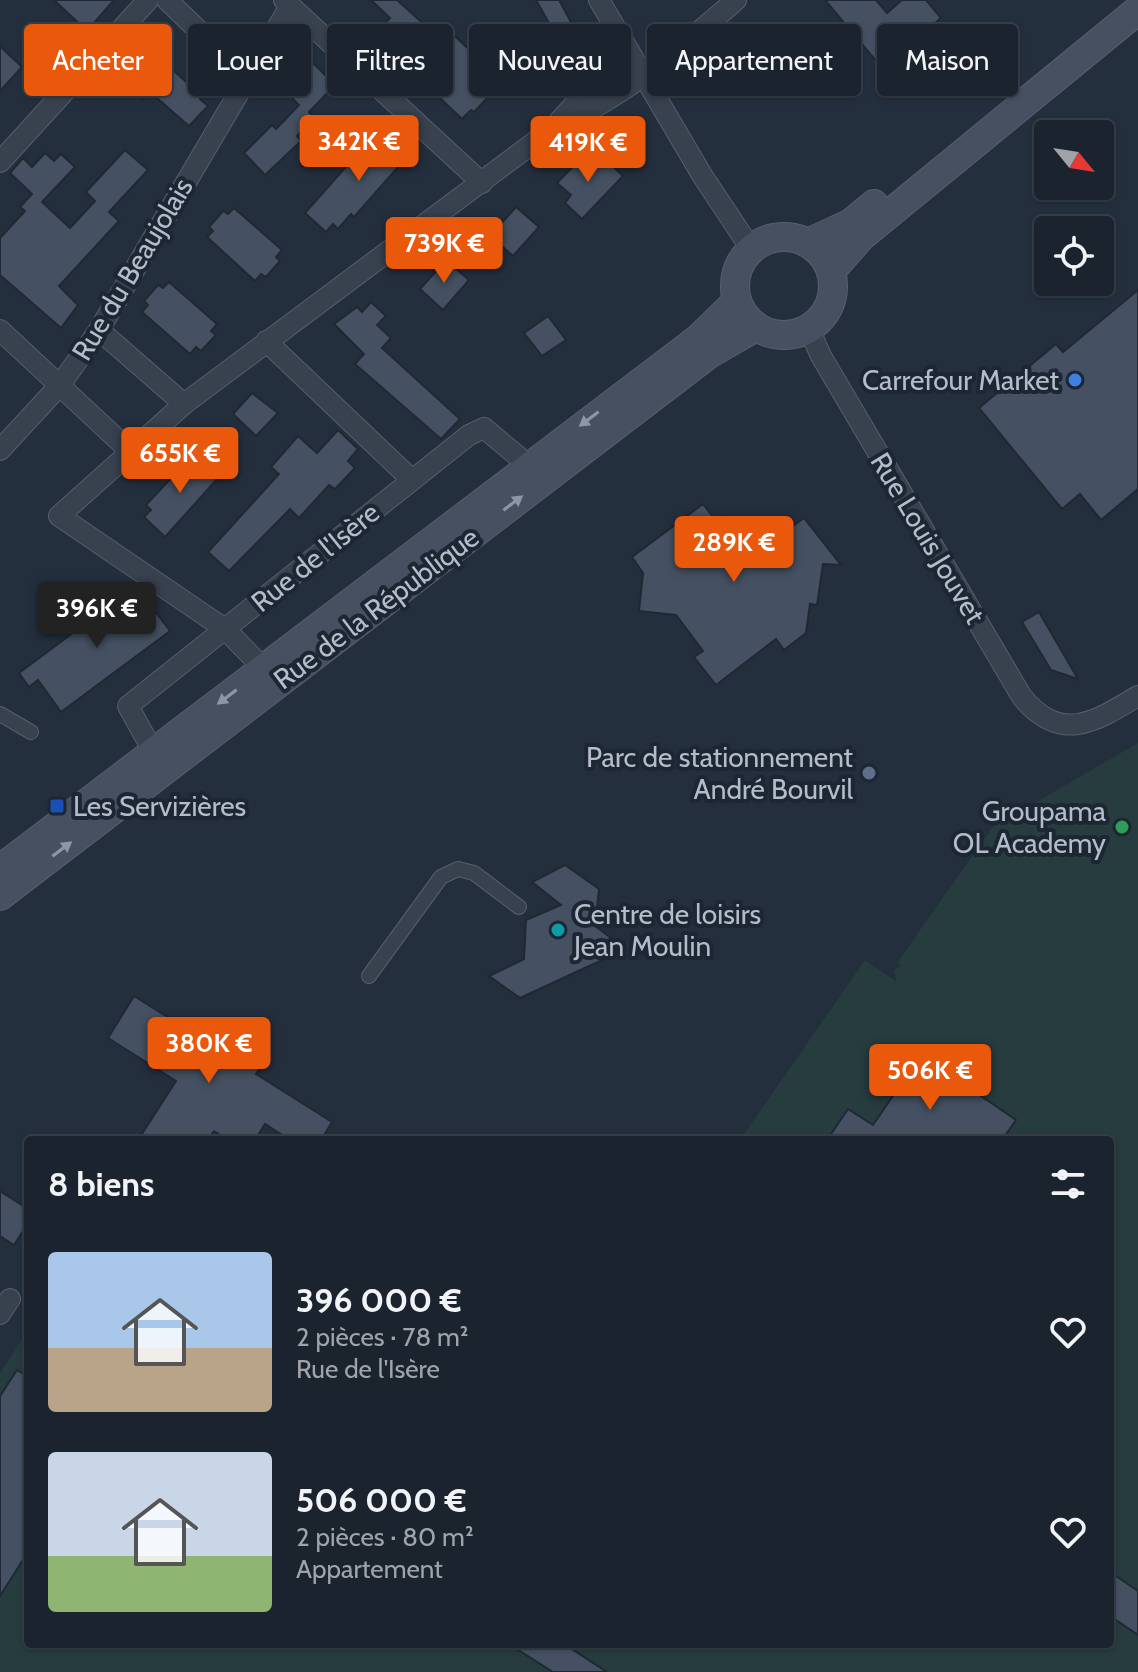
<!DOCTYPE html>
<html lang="fr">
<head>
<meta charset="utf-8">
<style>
	body { margin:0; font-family:Cabin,sans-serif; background:#282f3a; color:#f1f3f6; height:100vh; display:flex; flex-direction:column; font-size:30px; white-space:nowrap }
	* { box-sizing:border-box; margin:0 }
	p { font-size:26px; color:#a0a4aa }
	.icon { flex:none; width:44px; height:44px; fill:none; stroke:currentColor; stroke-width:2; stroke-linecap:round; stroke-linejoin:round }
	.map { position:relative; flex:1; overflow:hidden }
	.panel { position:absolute; left:24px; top:1136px; width:1090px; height:512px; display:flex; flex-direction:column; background:#1b232e; border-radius:8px; box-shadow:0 2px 6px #0004,0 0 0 2px #39404a }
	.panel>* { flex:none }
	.guide { position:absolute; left:24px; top:24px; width:1090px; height:72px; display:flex; gap:16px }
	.needle { width:52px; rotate:120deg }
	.controls { position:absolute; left:1034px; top:120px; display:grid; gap:16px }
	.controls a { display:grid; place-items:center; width:80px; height:80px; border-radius:8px; background:#1b232e; box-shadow:0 2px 6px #0004,0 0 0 2px #39404a; font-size:40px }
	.price { position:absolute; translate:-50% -68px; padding:0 18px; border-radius:8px; background:#ea580c; color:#fff; font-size:26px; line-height:52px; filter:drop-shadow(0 2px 4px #0008) }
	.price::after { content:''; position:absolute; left:50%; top:48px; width:24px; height:18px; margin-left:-12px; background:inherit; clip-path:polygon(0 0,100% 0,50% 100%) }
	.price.on { background:#222; color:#fff }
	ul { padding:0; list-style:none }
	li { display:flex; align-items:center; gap:24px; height:200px; padding:0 24px }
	li span { display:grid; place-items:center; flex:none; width:224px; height:160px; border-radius:8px; color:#555 }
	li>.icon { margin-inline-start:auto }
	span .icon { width:96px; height:96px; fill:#fffc; stroke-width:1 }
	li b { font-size:34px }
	h2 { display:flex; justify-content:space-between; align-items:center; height:96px; padding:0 24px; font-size:34px }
	.pill { padding:0 28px; border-radius:8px; background:#1b232e; box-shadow:0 2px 6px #0004,0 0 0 2px #39404a; font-size:28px; line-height:72px }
	.pill.on { background:#ea580c; color:#fff }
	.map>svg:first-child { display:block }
	.green { fill:#263c3f }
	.building { fill:#455162; stroke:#1f2835; stroke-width:2 }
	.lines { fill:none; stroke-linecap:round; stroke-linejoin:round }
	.pedestrian-casing { stroke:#565f6c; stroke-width:16 }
	.minor-casing { stroke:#565f6c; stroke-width:22 }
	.secondary-casing { stroke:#565f6c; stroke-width:30 }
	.pedestrian { stroke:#38414e; stroke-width:14 }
	.minor { stroke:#38414e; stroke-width:20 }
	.secondary { stroke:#465061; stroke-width:28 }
	.oneway { fill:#8e96a5 }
	.shop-dot { fill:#3f7fe0; stroke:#1d2633; stroke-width:3 }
	.service-dot { fill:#5c6f8a; stroke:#1d2633; stroke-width:3 }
	.transit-dot { fill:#1a4fb4; stroke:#1d2633; stroke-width:3 }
	.leisure-dot { fill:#2e9e5b; stroke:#1d2633; stroke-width:3 }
	.culture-dot { fill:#0f9aa8; stroke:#1d2633; stroke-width:3 }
	.labels { text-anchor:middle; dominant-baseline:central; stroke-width:8; stroke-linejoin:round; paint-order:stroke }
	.street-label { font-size:28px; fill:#b4bcc9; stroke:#1d2633 }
	.poi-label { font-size:28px; fill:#b4bcc9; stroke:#1d2633; text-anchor:end }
</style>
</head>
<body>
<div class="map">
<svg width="1138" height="1672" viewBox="0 0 1138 1672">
	<rect width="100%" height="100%" fill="#242f3e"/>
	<polygon class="green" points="1138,743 1138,1672 0,1672 0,1373 28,1330 28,1644 1110,1644 1110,1140 740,1140 865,960 897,982 894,971 901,965 897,963 992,828"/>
	<g class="building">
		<polygon points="54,0 114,0 87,31"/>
		<polygon points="371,0 397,0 435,34 443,25 477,57 501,31 522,50 515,58 520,63 474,112 471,110 462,119 440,98 445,92 378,30 390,18"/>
		<polygon points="536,0 559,0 571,22 554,32"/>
		<polygon points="825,0 876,0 887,13 902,0 926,0 941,18 882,68"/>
		<polygon points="134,41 142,48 145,45 202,96 200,99 208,106 189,126 150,92 143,100 116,78 124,68 116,61"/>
		<polygon points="0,46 22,67 0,91"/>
		<polygon points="313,63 335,85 309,112 315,118 297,136 301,141 265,175 244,153 272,125 276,129 299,105 286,92"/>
		<polygon points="391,129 413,148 407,157 354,217 351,214 338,229 333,224 326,232 305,213 351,161 357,166"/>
		<polygon points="125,150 148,170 109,212 119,221 59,286 78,305 61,328 0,275 0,238 25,211 20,207 32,194 10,173 23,158 32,167 45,153 54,161 61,154 75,167 42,202 70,228 95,201 86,192"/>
		<polygon points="585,154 598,166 605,159 623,176 582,219 565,203 571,195 557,183"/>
		<polygon points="516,207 539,227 513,256 490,236"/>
		<polygon points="234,208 282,250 276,257 280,261 266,277 261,274 255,281 207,237 213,231 209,227 223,211 228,214"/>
		<polygon points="446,260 469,280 443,310 420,289"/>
		<polygon points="169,282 217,324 211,331 216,335 201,351 196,347 190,354 142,312 148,305 144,301 158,285 163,288"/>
		<polygon points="1138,290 1138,489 1101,520 1080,494 1062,509 979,408 1056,344 1063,352"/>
		<polygon points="371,302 386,316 377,325 391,338 382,348 460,419 441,439 355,364 364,354 334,324 357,307 362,312"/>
		<polygon points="548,316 566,340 542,356 524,333"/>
		<polygon points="252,393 278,413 256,436 233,414"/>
		<polygon points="338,430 358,449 348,461 355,468 335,489 329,485 299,518 290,509 229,571 208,552 279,474 271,467 298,436 317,453"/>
		<polygon points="198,457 219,477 165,537 144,517 151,510 146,505 187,461 191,465"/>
		<polygon points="703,504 717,522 725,516 781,525 786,531 804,518 841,565 823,564 817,605 810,604 806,633 784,650 776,639 716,685 694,657 703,651 676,615 639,611 643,573 632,557"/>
		<polygon points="136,586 170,631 61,712 38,680 29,687 19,673"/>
		<polygon points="1039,612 1078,679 1051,670 1022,622"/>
		<polygon points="565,865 599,889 595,926 626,949 520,998 489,976 524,959 526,920 561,905 532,882"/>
		<polygon points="134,996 187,1029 190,1024 260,1068 256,1074 332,1122 321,1140 290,1140 265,1124 255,1140 228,1140 214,1131 208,1140 138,1140 176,1081 108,1038"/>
		<polygon points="921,1055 1016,1120 1002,1140 827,1140 848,1109 873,1125"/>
		<polygon points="0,1191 28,1209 28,1223 14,1245 0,1236"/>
		<polygon points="17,1370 28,1377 28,1552 0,1596 0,1396"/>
		<polygon points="1110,1572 1138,1591 1138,1635 1110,1616"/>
		<polygon points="509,1644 564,1644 607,1672 553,1672"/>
	</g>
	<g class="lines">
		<g class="pedestrian-casing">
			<g id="pedestrian">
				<polyline points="0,714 31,732"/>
				<polyline points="369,976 441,877 458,869 474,873 519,907"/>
			</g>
		</g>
		<g class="minor-casing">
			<g id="minor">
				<polyline points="167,0 247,77"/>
				<polyline points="284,0 482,183"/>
				<polyline points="599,0 702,175 751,249"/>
				<polyline points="555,126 603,73 630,56"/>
				<polyline points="0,162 148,0"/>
				<path d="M809 329 821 356 1022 697C1061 744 1095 722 1138 696"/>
				<polyline points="0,330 132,453"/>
				<polyline points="99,330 184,404"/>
				<polyline points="266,341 412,480"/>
				<polyline points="0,450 60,385 99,330 290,6"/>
				<path d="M273 678 225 629 59 516 184 404 552 129C625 97 677 51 736 0"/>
				<polyline points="154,753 128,706 469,435 484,428 539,474"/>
				<polyline points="0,1314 10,1299"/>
			</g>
		</g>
		<g class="secondary-casing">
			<g id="secondary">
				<circle cx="784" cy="286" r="49"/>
				<polyline points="808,243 851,223 874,204"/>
				<polyline points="831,271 861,237 1138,10"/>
				<polyline points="0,869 698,339 737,301"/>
				<polyline points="0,896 709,354 756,327"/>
			</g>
		</g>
		<use href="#pedestrian" class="pedestrian"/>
		<use href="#minor" class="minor"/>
		<use href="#secondary" class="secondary"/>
	</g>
	<defs><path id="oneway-solid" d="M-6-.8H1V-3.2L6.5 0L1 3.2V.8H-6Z" transform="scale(2)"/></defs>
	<g class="oneway">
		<use href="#oneway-solid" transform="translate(589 419) rotate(143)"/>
		<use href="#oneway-solid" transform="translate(513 503) rotate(-37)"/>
		<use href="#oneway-solid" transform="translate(227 697) rotate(143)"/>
		<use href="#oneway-solid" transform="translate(62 849) rotate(-37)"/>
	</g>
	<circle class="shop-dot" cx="1075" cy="380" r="8"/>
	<circle class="service-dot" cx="869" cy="773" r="8"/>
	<rect class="transit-dot" x="49" y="798" width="16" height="16" rx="4"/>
	<circle class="leisure-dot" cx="1122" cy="827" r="8"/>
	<circle class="culture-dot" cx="558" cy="930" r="8"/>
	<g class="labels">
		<g class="street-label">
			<text transform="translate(132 269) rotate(-59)">Rue du Beaujolais</text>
			<text transform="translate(928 538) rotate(59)">Rue Louis Jouvet</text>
			<text transform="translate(315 557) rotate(-39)">Rue de l'Isère</text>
			<text transform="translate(376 608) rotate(-37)">Rue de la République</text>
		</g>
		<g class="poi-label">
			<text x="1059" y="380">Carrefour Market</text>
			<text x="853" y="757">Parc de stationnement<tspan x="853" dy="32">André Bourvil</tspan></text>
			<text x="73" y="806" text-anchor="start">Les Servizières</text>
			<text x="1106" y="811">Groupama<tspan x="1106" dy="32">OL Academy</tspan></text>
			<text x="574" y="914" text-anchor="start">Centre de loisirs<tspan x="574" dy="32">Jean Moulin</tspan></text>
		</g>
	</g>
</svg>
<div class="controls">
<a><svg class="needle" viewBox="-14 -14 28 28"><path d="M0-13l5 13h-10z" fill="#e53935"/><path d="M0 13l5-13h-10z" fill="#a0a4aa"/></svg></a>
<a><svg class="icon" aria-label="locate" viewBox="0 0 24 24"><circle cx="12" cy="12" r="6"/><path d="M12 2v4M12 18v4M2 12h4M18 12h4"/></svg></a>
</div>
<b class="price" style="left:359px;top:183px">342K €</b>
<b class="price" style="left:588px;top:184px">419K €</b>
<b class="price" style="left:444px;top:285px">739K €</b>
<b class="price" style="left:180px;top:495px">655K €</b>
<b class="price" style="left:734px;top:584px">289K €</b>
<b class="price on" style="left:97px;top:650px">396K €</b>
<b class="price" style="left:209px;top:1085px">380K €</b>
<b class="price" style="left:930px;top:1112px">506K €</b>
<div class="guide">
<a class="pill on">Acheter</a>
<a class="pill">Louer</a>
<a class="pill">Filtres</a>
<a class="pill">Nouveau</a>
<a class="pill">Appartement</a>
<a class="pill">Maison</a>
</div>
<section class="panel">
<h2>8 biens<svg class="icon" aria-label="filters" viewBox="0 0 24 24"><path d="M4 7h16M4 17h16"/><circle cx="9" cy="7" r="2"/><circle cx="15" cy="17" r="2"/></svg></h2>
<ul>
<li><span style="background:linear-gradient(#a9c7e8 60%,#b9a48a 0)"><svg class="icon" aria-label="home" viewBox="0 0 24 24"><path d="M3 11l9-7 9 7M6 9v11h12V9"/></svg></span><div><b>396 000 €</b><p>2 pièces · 78 m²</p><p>Rue de l'Isère</p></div><svg class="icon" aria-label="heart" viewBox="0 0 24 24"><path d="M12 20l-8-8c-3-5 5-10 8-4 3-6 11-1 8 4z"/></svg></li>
<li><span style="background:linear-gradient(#c9d6e8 65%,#8fb573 0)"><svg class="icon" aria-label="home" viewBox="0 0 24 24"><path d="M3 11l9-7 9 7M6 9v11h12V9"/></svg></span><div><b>506 000 €</b><p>2 pièces · 80 m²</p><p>Appartement</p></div><svg class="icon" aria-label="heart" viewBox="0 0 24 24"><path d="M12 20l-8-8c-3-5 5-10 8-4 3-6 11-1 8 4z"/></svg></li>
</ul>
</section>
</div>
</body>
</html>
